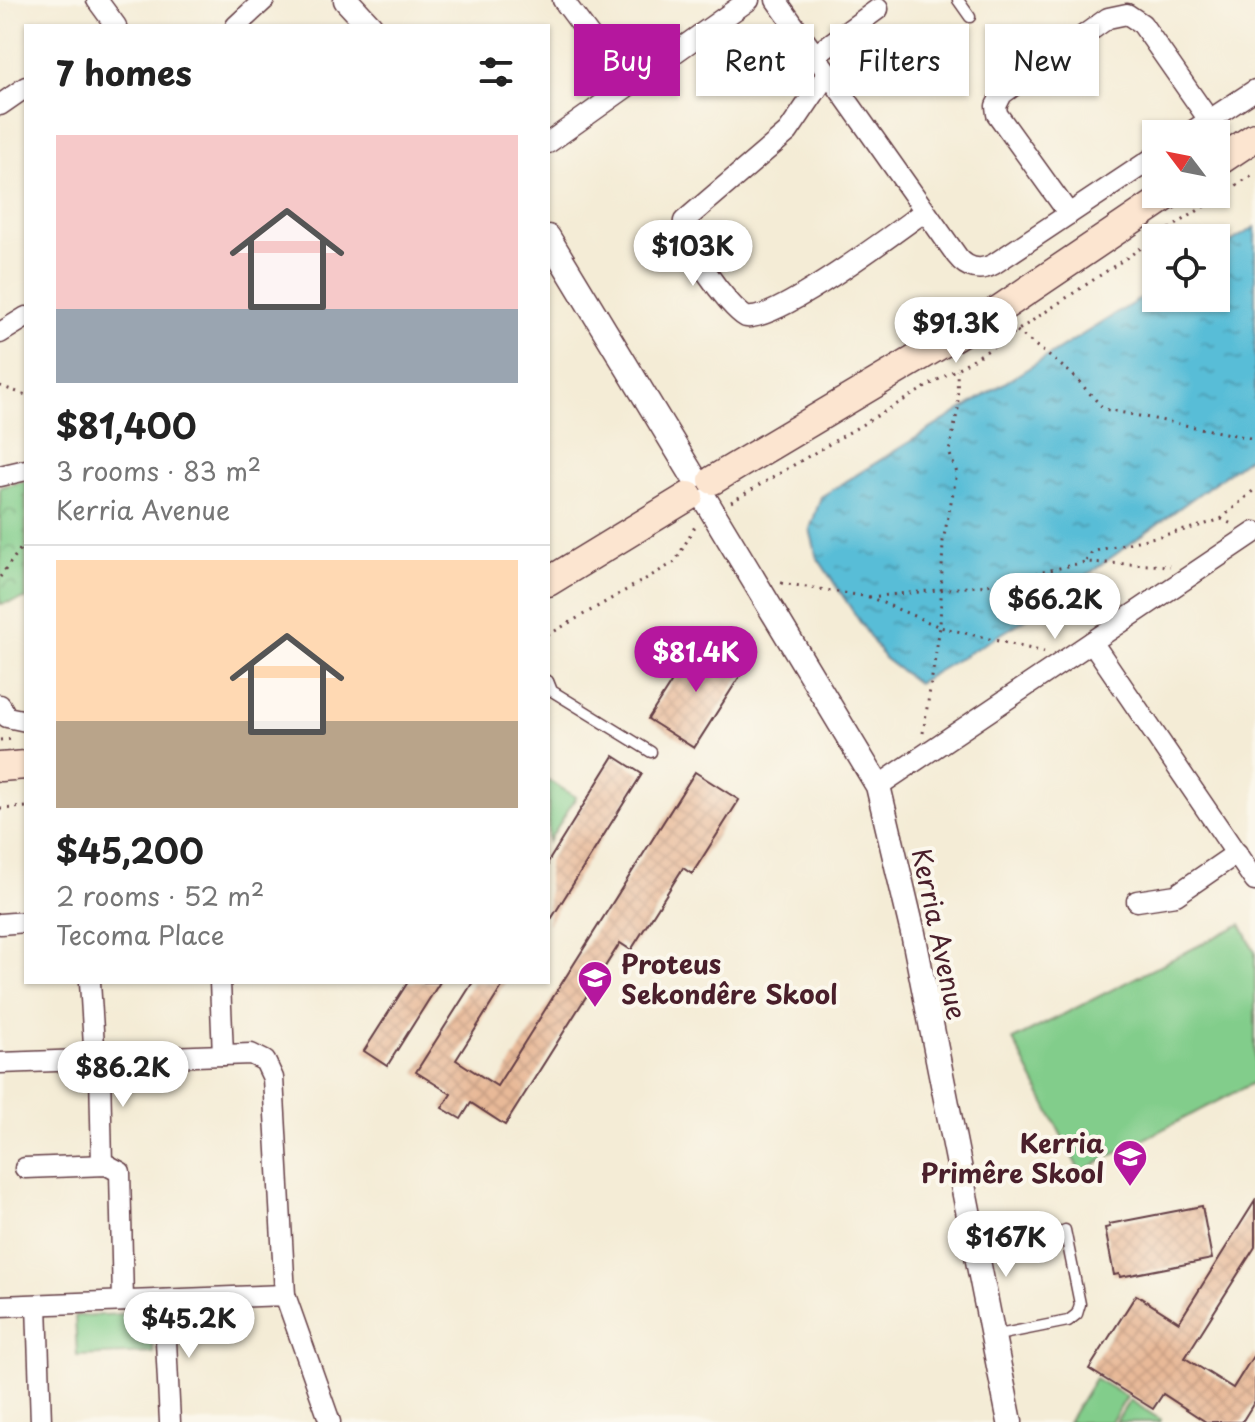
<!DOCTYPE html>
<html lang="en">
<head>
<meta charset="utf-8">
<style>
	body { margin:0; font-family:"Playpen Sans",sans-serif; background:#f6f6f6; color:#222; height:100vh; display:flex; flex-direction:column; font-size:30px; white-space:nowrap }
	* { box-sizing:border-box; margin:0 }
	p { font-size:26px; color:#767676 }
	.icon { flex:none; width:44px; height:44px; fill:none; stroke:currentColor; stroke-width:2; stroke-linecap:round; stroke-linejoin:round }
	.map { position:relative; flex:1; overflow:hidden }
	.details { position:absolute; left:24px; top:24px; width:526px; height:960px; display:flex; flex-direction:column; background:#fff; border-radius:0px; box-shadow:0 2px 6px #0004 }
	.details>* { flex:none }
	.banner { position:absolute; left:574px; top:24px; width:560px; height:72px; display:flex; gap:16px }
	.needle { width:52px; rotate:302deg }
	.buttons { position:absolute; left:1142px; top:120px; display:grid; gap:16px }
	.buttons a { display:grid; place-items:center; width:88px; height:88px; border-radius:0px; background:#fff; box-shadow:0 2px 6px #0004; font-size:40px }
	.price { position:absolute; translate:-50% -68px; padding:0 18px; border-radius:28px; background:#fff; color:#222; font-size:26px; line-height:52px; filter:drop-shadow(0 2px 4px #0008) }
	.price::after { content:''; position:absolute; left:50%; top:48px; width:24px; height:18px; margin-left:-12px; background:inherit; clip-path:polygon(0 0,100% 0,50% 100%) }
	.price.active { background:#b5179e; color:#fff }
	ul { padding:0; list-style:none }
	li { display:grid; align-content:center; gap:16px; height:424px; padding:0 32px }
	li+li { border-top:2px solid #e0e0e0 }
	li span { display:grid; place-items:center; height:248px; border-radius:0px; color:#555 }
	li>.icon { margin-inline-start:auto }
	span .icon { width:144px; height:144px; fill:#fffc; stroke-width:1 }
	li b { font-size:34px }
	h2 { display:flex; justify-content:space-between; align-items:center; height:96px; padding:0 32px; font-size:34px }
	.tag { padding:0 28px; border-radius:0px; background:#fff; box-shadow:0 2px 6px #0004; font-size:28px; line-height:72px }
	.tag.active { background:#b5179e; color:#fff }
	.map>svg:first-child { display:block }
	.park { fill:url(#park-crowns); stroke:#66765b; stroke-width:2 }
	.garden { fill:#82cd8b; stroke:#66765b; stroke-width:2 }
	.water { fill:url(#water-ripples); stroke:#526e81; stroke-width:2 }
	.building { fill:url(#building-cross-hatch) }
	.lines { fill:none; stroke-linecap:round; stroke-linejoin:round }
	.service-casing { stroke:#643e45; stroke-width:13 }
	.minor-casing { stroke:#643e45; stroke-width:23 }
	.tertiary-casing { stroke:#643e45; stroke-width:27 }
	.secondary-casing { stroke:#643e45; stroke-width:31 }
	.path { stroke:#643e45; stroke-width:3; stroke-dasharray:2 6; stroke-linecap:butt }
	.service { stroke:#fff; stroke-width:10 }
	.minor { stroke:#fff; stroke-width:20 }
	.tertiary { stroke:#fff; stroke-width:24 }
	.secondary { stroke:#fce5d0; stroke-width:28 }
	.labels { text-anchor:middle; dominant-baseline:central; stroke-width:8; stroke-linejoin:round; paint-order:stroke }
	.street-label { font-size:26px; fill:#4a1f2b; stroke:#fbf7ec }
	.poi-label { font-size:26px; font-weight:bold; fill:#4a1f2b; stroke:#fbf7ec; text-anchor:start }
</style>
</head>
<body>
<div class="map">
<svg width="1255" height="1422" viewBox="0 0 1255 1422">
	<defs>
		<pattern id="park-crowns" width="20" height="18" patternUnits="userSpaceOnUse" patternTransform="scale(2)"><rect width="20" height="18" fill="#82cd8b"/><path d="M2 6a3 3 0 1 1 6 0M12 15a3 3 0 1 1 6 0" fill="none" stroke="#6ca672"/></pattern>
		<pattern id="water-ripples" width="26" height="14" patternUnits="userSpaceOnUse" patternTransform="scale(2)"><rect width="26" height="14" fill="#59bdd7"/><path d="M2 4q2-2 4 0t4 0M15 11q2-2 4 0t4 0" fill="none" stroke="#4c99af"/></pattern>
		<pattern id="building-cross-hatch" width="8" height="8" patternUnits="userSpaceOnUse" patternTransform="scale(2)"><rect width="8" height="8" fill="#e8b998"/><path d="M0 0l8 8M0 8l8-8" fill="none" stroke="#c89f83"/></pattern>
	</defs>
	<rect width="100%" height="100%" fill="#fbf7ec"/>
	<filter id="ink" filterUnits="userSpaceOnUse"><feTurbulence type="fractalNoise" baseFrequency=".0125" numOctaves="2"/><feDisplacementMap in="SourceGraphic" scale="16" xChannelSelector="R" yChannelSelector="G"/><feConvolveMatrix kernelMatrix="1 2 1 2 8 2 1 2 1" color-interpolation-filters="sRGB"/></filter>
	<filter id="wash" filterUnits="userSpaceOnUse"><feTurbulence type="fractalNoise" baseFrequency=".006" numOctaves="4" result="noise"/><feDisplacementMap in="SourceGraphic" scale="32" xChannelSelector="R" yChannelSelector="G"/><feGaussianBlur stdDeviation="1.8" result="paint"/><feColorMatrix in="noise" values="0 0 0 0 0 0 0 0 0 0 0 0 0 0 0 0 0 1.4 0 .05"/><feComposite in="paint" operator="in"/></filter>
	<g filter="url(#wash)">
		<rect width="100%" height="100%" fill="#f4ecd6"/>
		<polygon class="park" points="26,481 26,599 0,604 0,487"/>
		<g class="garden">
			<polygon points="548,780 576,797 548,842"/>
			<polygon points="1241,924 1255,952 1255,1082 1080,1172 1013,1040"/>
			<polygon points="152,1313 153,1353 77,1356 75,1316"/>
			<polygon points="1095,1378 1127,1397 1111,1422 1068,1422"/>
			<polygon points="1130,1400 1161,1420 1160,1422 1116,1422"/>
		</g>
		<polygon class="water" points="1255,227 1255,453 1028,618 917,683 884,658 817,557 810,529 821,497 1156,289 1156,298 1216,298 1216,251"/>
		<g id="blocks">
			<g class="building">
				<polygon points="699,639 745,668 694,748 648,719"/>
				<polygon points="614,756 642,774 548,924 548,862"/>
				<polygon points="695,772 739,800 692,874 683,868 631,950 620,943 505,1125 471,1103 461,1119 442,1108 451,1094 416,1072 473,982 505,982 456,1060 497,1086"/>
				<polygon points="408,982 440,982 387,1066 364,1051"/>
				<polygon points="1255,1201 1255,1247 1185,1358 1233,1388 1255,1353 1255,1401 1242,1422 1206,1422 1163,1394 1153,1409 1089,1369 1136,1295 1179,1322"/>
				<polygon points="1202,1206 1212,1259 1120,1277 1119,1274 1114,1275 1105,1228 1110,1227 1109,1224"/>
			</g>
		</g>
	</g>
	<g filter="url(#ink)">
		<use href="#blocks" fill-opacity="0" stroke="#643e45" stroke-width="2"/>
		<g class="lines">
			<g class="service-casing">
				<g id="service">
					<polyline points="958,0 970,17"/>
					<polyline points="548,681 552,691 651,752"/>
					<polyline points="993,1336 1068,1321 1077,1314 1080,1304 1065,1230"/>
				</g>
			</g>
			<g class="minor-casing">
				<g id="minor">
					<polyline points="97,0 116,26"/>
					<polyline points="563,0 627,86"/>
					<path d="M776 0 957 256C967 269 980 272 994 264L1156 156"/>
					<polyline points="236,26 264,0"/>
					<polyline points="815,55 878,9"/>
					<path d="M828 73 788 132 684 221C680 241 728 307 746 317 777 322 894 233 925 211"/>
					<polyline points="0,105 26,87"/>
					<polyline points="1188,134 1255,90"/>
					<polyline points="548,143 749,0"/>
					<polyline points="1069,214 997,114 996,106 1002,94 1108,18 1127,14 1142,24 1209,120"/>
					<polyline points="0,333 26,317"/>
					<polyline points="0,476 26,470"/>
					<polyline points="1092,642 1255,881"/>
					<polyline points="0,705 7,717 26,721"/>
					<polyline points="878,786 1255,532"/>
					<polyline points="1137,901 1176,895 1237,853"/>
					<polyline points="0,924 26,922"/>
					<polyline points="90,982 94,1046 100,1072 102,1165"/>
					<polyline points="220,982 223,1055"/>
					<polyline points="0,1063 251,1054 265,1061 273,1078 285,1295"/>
					<polyline points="25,1168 107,1165 120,1172 123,1301"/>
					<polyline points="164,1300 170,1422"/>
					<polyline points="37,1305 41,1422"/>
					<polyline points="0,1306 285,1295 330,1422"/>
				</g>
			</g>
			<g class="tertiary-casing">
				<g id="tertiary">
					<polyline points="346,0 370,26"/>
					<polyline points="548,237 693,476"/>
					<polyline points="706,501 878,786 913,933 1010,1422"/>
				</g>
			</g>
			<g class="secondary-casing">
				<g id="secondary">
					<polyline points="1216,163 1255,137"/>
					<polyline points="713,480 1000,309 1170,194"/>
					<polyline points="548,582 689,496"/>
					<polyline points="0,767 26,765"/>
				</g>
			</g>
			<g class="path">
				<polyline points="1156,238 1255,173"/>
				<polyline points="1017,331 1072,374 1104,409 1255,439"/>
				<polyline points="0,386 26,395"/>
				<polyline points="731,502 987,351 1156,238"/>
				<polyline points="1221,519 1255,489"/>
				<path d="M1086 561 1092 552C1135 540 1179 534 1221 519L1232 524"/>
				<polyline points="0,577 26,541"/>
				<polyline points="781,583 869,597 940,627 1044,652"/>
				<polyline points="869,597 987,585 1085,562 1170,566"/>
				<polyline points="548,635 675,562 697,523"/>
				<polyline points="923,733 940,627 943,541 957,473 949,452 958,409 957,370"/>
				<polyline points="0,740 14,739"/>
				<polyline points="0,809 26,807"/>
			</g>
			<use href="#service" class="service"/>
			<use href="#minor" class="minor"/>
			<use href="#tertiary" class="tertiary"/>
			<use href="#secondary" class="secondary"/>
		</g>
	</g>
	<defs>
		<g id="school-pin" transform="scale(1.8)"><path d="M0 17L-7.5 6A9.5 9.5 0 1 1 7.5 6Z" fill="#b5179e" stroke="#fbf7ec"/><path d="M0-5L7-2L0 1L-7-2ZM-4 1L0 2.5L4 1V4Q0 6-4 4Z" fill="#fff"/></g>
	</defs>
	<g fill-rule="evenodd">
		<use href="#school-pin" x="595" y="978"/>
		<use href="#school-pin" x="1130" y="1157"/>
	</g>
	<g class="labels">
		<g class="street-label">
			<text transform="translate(940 934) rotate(78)">Kerria Avenue</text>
		</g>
		<g class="poi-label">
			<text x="621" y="963">Proteus<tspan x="621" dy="30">Sekondêre Skool</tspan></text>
			<text x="1104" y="1142" text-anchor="end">Kerria<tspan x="1104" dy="30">Primêre Skool</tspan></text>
		</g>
	</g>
</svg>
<div class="buttons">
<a><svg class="needle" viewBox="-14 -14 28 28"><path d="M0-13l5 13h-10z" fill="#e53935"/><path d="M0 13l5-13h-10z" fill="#767676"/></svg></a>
<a><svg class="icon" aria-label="locate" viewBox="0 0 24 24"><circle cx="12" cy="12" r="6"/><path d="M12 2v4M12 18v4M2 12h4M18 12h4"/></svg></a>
</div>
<b class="price" style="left:693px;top:288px">$103K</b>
<b class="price" style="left:956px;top:365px">$91.3K</b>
<b class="price" style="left:1055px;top:641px">$66.2K</b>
<b class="price active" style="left:696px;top:694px">$81.4K</b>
<b class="price" style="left:123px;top:1109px">$86.2K</b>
<b class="price" style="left:1006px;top:1279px">$167K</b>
<b class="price" style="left:189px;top:1360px">$45.2K</b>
<div class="banner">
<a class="tag active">Buy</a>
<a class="tag">Rent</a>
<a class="tag">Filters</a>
<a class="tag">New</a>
</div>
<section class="details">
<h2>7 homes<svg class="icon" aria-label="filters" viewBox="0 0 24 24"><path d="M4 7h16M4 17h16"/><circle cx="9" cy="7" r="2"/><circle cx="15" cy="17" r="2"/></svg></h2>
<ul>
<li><span style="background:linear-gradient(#f6c9c9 70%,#9aa5b1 0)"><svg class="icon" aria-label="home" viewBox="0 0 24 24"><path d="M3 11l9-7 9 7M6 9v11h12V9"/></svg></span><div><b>$81,400</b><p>3 rooms · 83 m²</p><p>Kerria Avenue</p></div></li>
<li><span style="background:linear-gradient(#ffd9b3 65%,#b9a48a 0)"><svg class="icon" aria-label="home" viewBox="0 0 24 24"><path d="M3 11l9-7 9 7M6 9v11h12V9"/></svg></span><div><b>$45,200</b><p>2 rooms · 52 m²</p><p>Tecoma Place</p></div></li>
</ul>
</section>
</div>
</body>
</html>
